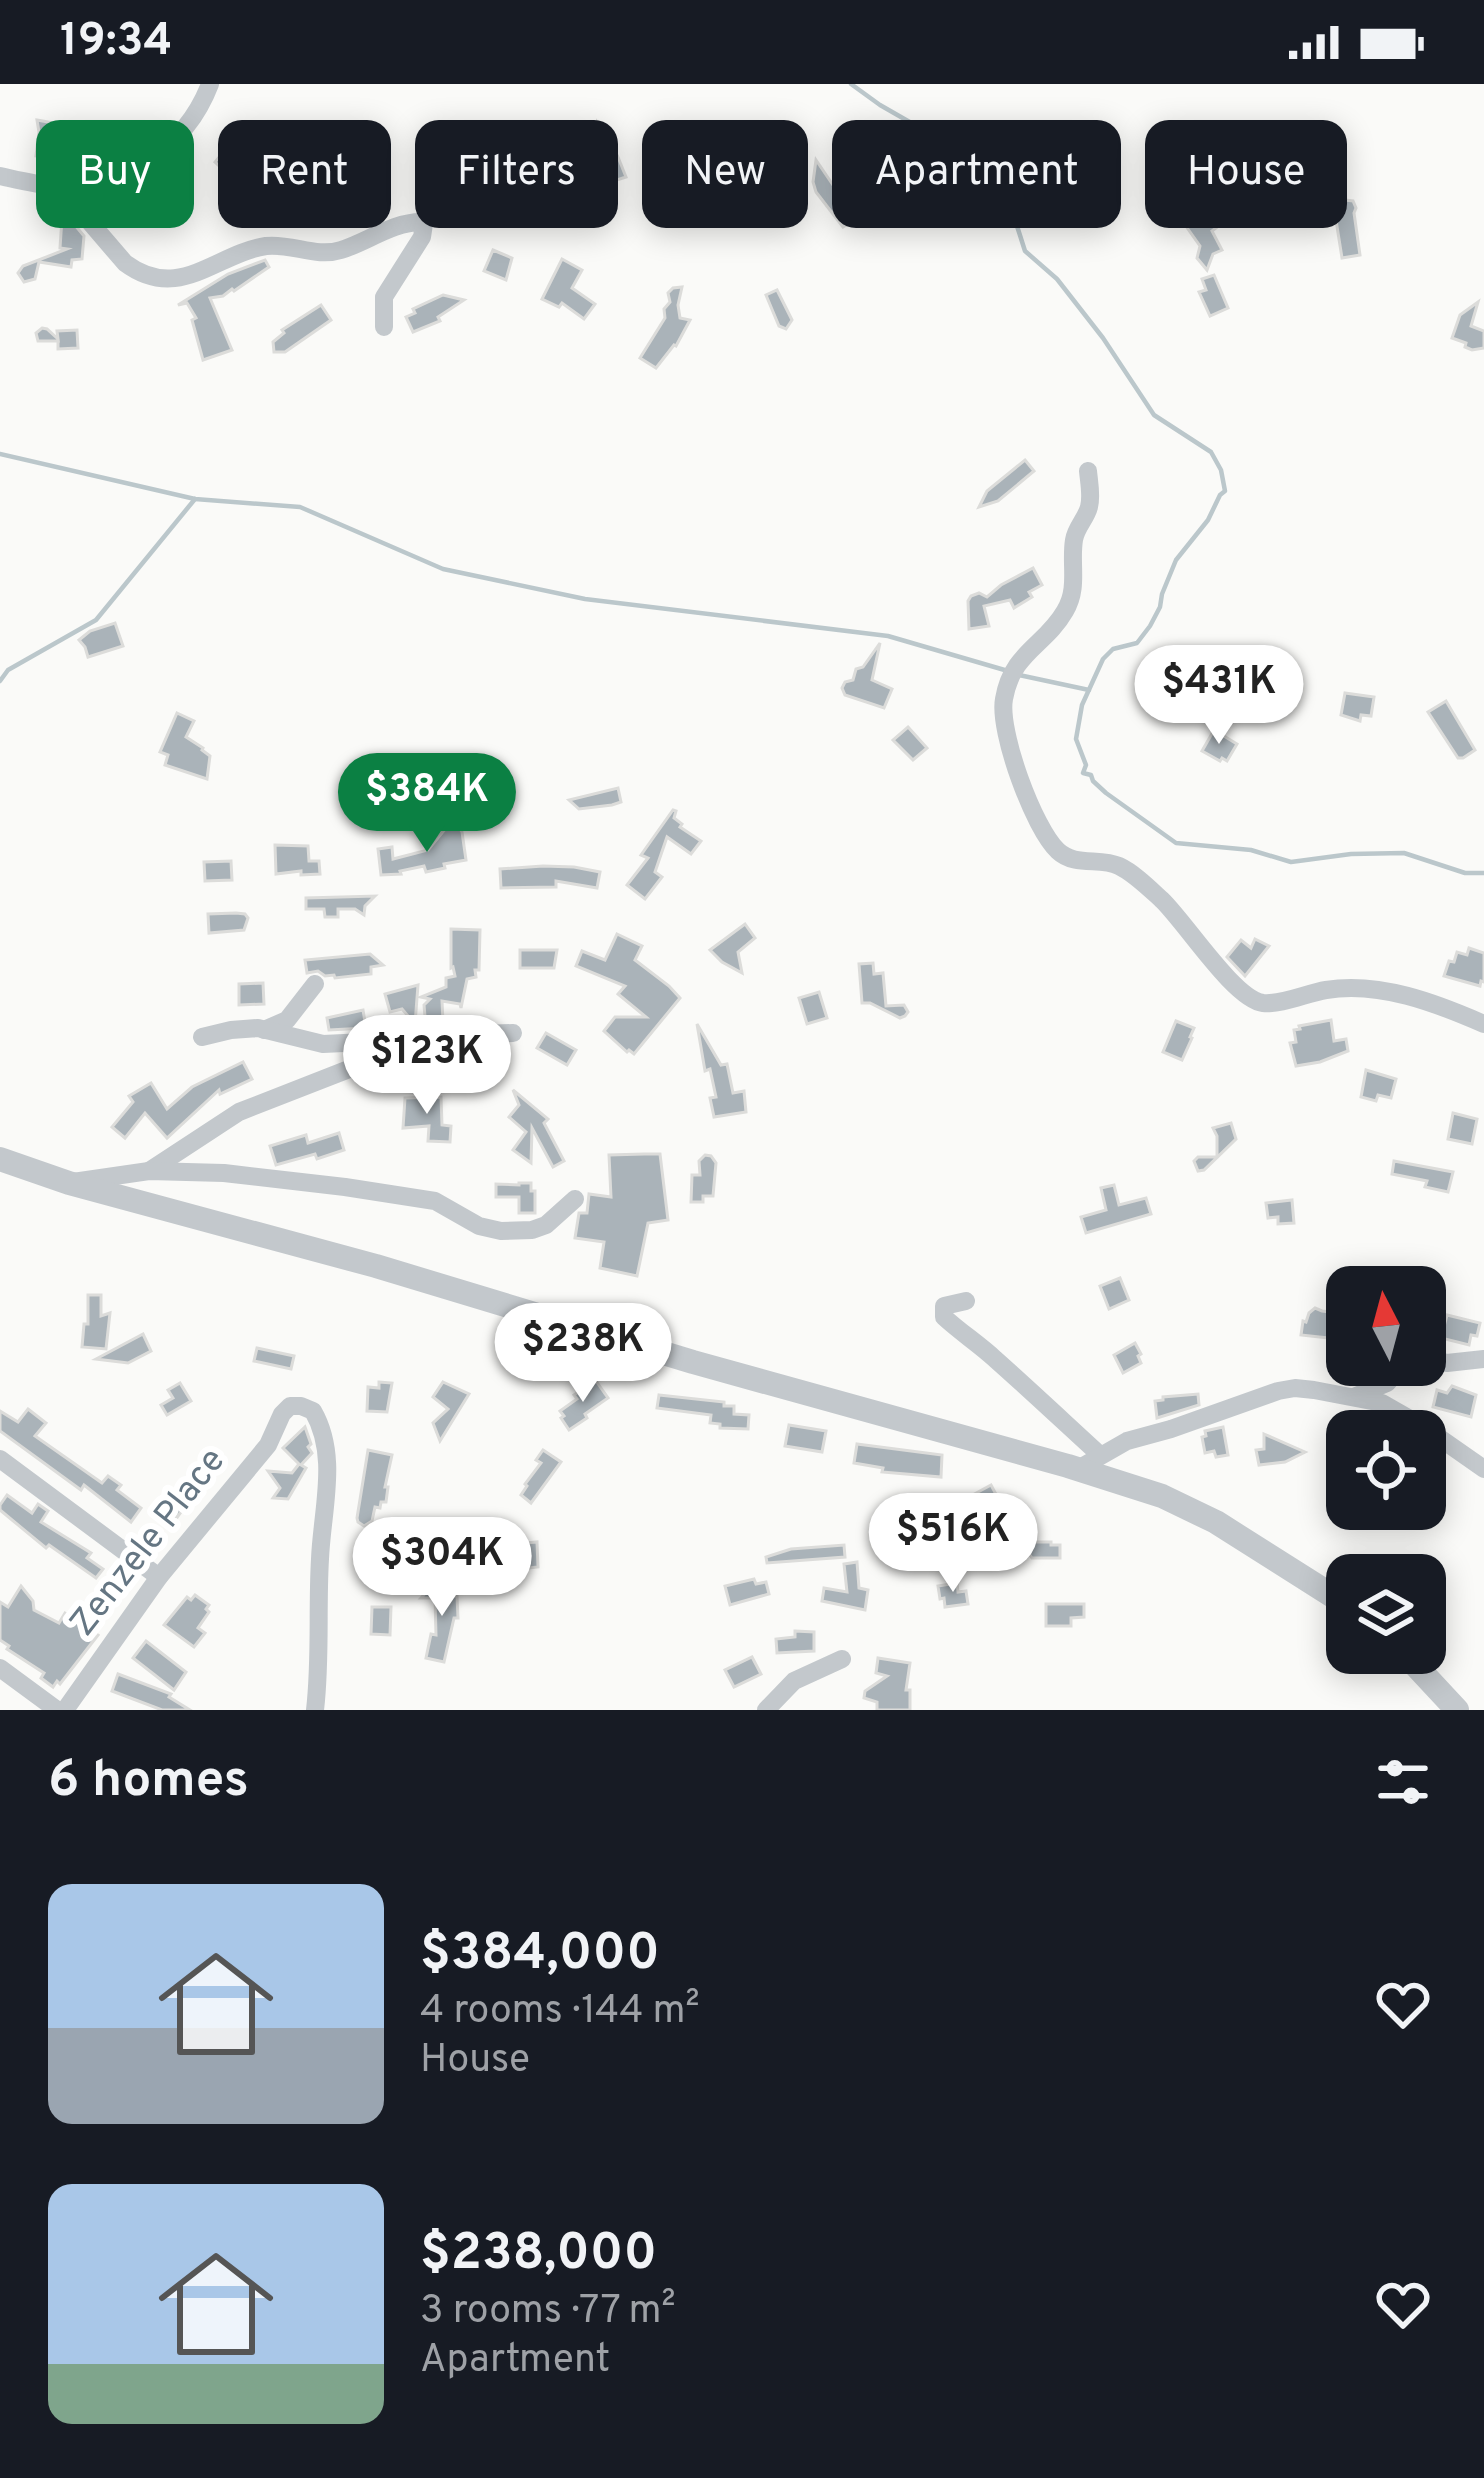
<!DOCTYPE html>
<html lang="en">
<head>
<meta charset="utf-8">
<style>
	body { margin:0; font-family:Overpass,sans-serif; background:#242831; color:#f1f3f6; height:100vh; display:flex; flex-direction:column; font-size:45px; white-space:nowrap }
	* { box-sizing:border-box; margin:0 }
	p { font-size:39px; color:#9ea1a6 }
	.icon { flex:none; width:66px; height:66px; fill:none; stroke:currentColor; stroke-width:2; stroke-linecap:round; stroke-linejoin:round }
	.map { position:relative; height:1626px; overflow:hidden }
	.side { display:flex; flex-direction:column; background:#171b24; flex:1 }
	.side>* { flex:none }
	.top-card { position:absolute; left:36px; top:36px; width:1413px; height:108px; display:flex; gap:24px }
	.needle { width:78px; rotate:354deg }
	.controls { position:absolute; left:1326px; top:1182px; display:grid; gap:24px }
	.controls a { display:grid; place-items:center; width:120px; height:120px; border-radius:24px; background:#171b24; box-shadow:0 6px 30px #0003; font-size:60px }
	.price { position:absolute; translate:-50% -102px; padding:0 27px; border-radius:42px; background:#fff; color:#222; font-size:39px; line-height:78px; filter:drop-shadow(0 3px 6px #0008) }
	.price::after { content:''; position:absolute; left:50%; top:72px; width:36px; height:27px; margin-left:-18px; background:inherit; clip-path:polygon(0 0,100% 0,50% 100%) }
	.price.selected { background:#0b8043; color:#fff }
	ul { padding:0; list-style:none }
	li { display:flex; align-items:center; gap:36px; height:300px; padding:0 48px }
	li span { display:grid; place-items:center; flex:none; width:336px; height:240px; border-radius:24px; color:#555 }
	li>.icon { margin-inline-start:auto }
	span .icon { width:144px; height:144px; fill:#fffc; stroke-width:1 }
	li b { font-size:51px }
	h2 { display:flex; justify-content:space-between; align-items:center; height:144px; padding:0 48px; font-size:51px }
	.tag { padding:0 42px; border-radius:24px; background:#171b24; box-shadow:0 6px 30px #0003; font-size:42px; line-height:108px }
	.tag.selected { background:#0b8043; color:#fff }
	.status { display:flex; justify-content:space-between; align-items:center; height:84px; padding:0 60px; background:#171b24; direction:ltr }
	.status svg { height:33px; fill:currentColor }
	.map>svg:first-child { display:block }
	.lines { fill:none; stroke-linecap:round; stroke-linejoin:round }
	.stream { stroke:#bbc7cb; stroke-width:4.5 }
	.building { fill:#aab3b9; stroke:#dcdcda; stroke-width:3 }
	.minor { stroke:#c3c8cc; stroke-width:18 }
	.tertiary { stroke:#c3c8cc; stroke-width:24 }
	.labels { text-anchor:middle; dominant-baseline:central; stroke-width:12; stroke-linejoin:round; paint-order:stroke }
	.street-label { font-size:36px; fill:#657683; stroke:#fff }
</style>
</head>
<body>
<div class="status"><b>19:34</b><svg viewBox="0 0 49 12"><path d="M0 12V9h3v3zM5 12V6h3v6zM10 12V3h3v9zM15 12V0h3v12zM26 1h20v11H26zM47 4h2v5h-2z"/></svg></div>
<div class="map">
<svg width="1484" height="1626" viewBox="0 0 1484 1626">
	<rect width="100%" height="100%" fill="#fafaf8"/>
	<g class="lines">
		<g class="stream">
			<polyline points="851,0 880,21 955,64 967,76 987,103 999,127 1017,142 1025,167 1057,195 1103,254 1154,331 1211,368 1221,386 1225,407 1220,411 1208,436 1176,476 1162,510 1160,523 1150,542 1137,559 1113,565 1103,575 1082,621 1076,655 1086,681 1083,689 1091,691 1093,697 1106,709 1176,759 1251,766 1291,778 1351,770 1404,769 1465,789 1484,789"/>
			<polyline points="0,370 195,415 300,423 443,485 585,515 888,552 1008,587"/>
			<polyline points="1019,591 1089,606"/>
			<polyline points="0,597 8,586 96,536 195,415"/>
		</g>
	</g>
	<g class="building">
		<polygon points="37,36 59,40 55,74 36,72 39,48"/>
		<polygon points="597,38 609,56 612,67 615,67 618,73 626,93 608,99 601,82 590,79 594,67 592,59"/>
		<polygon points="243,44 257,55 242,76 245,79 231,93 215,78"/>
		<polygon points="816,76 856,135 843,143 816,108 813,98"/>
		<polygon points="270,95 289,104 245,132 239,122 266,104"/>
		<polygon points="1184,102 1216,144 1212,147 1222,166 1213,170 1207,186 1197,174 1200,162 1166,114"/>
		<polygon points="1345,116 1353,117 1356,124 1354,129 1360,171 1342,174 1333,117 1344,119"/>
		<polygon points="62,134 69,134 84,152 82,175 72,176 71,183 39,178 35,195 24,198 18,189 23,182 67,165 60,164"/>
		<polygon points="493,166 512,174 506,196 484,187"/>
		<polygon points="562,175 582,186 572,204 595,220 584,235 562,219 559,223 542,215"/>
		<polygon points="265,176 269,183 234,207 232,205 223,212 210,214 232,266 203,276 192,236 196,234 187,219 178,221 228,190"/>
		<polygon points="1214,191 1228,224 1210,232 1199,208 1206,206 1202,195"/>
		<polygon points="682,203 678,221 680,234 690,236 676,262 674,261 656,284 640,274 665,234 664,225 670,218 668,209 673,204"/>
		<polygon points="777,206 792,236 786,245 779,242 766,211"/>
		<polygon points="443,211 464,216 438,233 440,237 413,248 406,233 415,229 413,225"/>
		<polygon points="1478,218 1471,242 1484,247 1484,264 1472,266 1465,263 1466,259 1452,254 1460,231"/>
		<polygon points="321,221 331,236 285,268 274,268 273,258 284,249 282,246"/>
		<polygon points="42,244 47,245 58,255 57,247 77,246 78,264 58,265 58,257 38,257 36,249"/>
		<polygon points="1025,376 1034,387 998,417 979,423 987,407"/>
		<polygon points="1033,484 1042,501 1029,508 1032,513 1014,524 1010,516 984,522 989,542 969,545 968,517 971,512 979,509 987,513 1001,501"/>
		<polygon points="115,539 123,562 88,573 85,563 79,556 90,547"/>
		<polygon points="880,559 872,596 892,605 884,624 845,611 842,604 845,598 853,596 856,585 863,583"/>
		<polygon points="1345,609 1374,613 1371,632 1361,631 1360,637 1341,631"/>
		<polygon points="1446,617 1475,666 1463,674 1458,674 1428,628"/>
		<polygon points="177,629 194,637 186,653 203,664 202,666 210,672 207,695 165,681 168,671 160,668"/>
		<polygon points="908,643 927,664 913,676 893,656"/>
		<polygon points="1214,646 1237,660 1227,677 1222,674 1220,677 1202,667"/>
		<polygon points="618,704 621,718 612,721 579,725 569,716"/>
		<polygon points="673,726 676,727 674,734 682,740 680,743 701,757 691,770 667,753 655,788 662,793 645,815 627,801 648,774 641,771"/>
		<polygon points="452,741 458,742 462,748 466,776 444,780 445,784 426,788 424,782 400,787 401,790 381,791 378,765 392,763 393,775 428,766 446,744"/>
		<polygon points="275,761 308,762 309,777 319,777 320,790 301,791 301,787 276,790"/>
		<polygon points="231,777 232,796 205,797 204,778"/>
		<polygon points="543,782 574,783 600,788 597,804 556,797 556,803 501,804 500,785"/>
		<polygon points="375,812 365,822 364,831 355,825 338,825 338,833 325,833 324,825 306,825 306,814"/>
		<polygon points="236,829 245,830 248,834 244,846 209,849 208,830"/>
		<polygon points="745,840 755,854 738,868 742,889 722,878 710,866"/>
		<polygon points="451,845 480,846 479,886 475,886 476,893 467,895 461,924 460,920 442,917 443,938 426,944 424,921 430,915 421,913 446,903 446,894 455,892 453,883 451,884"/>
		<polygon points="617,850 642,862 635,876 669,902 680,914 634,970 629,966 627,968 604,947 615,933 646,933 618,910 625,902 576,882 582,867 605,876"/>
		<polygon points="1255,855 1269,862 1245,892 1227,873 1241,856 1251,864"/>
		<polygon points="1469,864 1484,869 1484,898 1481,897 1480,902 1444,892 1449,877 1454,878 1457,868 1467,871"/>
		<polygon points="520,866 557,866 554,884 520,884"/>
		<polygon points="370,870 383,881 371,883 371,890 335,894 334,891 325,892 318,887 307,889 305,876"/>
		<polygon points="873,879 874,890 883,889 886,922 904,921 908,928 905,932 900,934 870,919 862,919 859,880"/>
		<polygon points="263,899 264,920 239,921 239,900"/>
		<polygon points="418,901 415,940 402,925 390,928 385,910"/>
		<polygon points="819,908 827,934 807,940 799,914"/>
		<polygon points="363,926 366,944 329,946 327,934"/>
		<polygon points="1331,936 1334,957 1346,955 1348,967 1320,978 1296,982 1290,959 1296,958 1294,946 1300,945 1299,942"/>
		<polygon points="1176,937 1194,944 1190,953 1192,954 1182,976 1163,968"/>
		<polygon points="697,940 721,981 727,980 733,1009 744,1007 746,1028 714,1033 710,1014 716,1013 710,985 705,987"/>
		<polygon points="546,949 576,966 567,981 537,964"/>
		<polygon points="243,978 252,995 220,1010 219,1006 167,1054 145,1029 125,1054 112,1043 133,1018 129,1012 151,999 167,1025 192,1003"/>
		<polygon points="1366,986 1396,995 1391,1014 1378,1011 1376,1017 1361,1013"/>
		<polygon points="513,1006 548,1035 544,1039 564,1077 553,1083 532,1044 531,1079 513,1066 526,1048 509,1033 519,1021"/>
		<polygon points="441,1013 442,1041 451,1042 450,1058 428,1057 429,1042 403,1044 405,1014"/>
		<polygon points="1453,1029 1477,1035 1472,1060 1448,1055"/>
		<polygon points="1231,1039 1236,1055 1204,1086 1198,1087 1194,1077 1198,1073 1217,1073 1217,1052 1213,1044"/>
		<polygon points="339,1049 344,1066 317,1075 315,1070 276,1081 270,1062 306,1051 308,1059"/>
		<polygon points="644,1070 660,1070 668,1136 648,1139 637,1192 600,1184 604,1158 575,1154 579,1129 587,1129 589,1110 611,1113 609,1071"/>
		<polygon points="705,1071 711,1072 716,1079 713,1112 703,1112 703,1118 691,1118 692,1091 700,1091 699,1077"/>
		<polygon points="1394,1077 1453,1088 1448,1108 1425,1103 1427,1097 1392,1090"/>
		<polygon points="519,1099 531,1099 531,1107 535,1107 535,1129 519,1129 519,1113 496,1113 496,1100 519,1101"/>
		<polygon points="1114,1101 1119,1121 1146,1114 1151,1130 1086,1149 1081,1133 1106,1126 1101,1104"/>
		<polygon points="1292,1116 1294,1139 1278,1140 1278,1133 1268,1134 1266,1119"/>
		<polygon points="1120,1194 1129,1216 1109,1225 1100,1202"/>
		<polygon points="88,1211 101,1211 101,1232 110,1229 106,1265 82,1263 84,1240 88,1240"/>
		<polygon points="1315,1224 1322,1227 1347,1230 1347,1256 1301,1251 1303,1237 1306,1238 1309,1229"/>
		<polygon points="1447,1231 1480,1239 1477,1252 1471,1251 1469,1261 1441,1254"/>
		<polygon points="143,1250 151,1267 128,1279 96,1275"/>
		<polygon points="1135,1259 1141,1270 1138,1272 1141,1279 1123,1289 1114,1271"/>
		<polygon points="257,1264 294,1272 291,1285 254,1277"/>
		<polygon points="596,1297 608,1314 585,1330 587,1334 569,1346 561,1334 564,1332 560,1327 577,1315 574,1311"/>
		<polygon points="379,1298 392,1299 387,1328 367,1327 368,1303 379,1304"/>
		<polygon points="443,1298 469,1310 440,1357 433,1339 448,1325 433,1313"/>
		<polygon points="180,1299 191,1317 167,1331 161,1321 173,1314 168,1306"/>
		<polygon points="1452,1302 1476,1311 1471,1333 1433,1323 1437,1306 1447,1309"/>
		<polygon points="1198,1310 1199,1321 1157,1334 1155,1317 1163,1316 1163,1313"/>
		<polygon points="659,1311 724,1318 724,1322 734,1322 734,1330 749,1331 748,1345 720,1344 720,1340 710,1339 711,1331 657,1324"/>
		<polygon points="28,1325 46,1339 35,1352 102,1399 108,1392 121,1401 117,1406 141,1424 131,1438 84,1401 81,1406 0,1347 0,1327 18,1338"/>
		<polygon points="789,1341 826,1347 822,1368 785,1362"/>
		<polygon points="305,1343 311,1360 308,1363 312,1369 301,1381 306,1384 288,1415 273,1414 280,1404 268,1387 292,1389 299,1380 283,1364"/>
		<polygon points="1223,1343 1228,1371 1216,1373 1214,1367 1205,1369 1202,1353 1206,1352 1205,1347"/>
		<polygon points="1264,1350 1305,1368 1285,1378 1259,1381 1256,1366 1264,1365"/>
		<polygon points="857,1360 942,1371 941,1393 882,1388 883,1384 854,1379"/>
		<polygon points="368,1366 392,1371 385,1403 388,1403 386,1418 381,1418 380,1424 375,1423 372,1437 364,1442 358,1438 357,1434"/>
		<polygon points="543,1366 561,1378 531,1419 521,1411 527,1402 525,1400 541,1379 536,1376"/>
		<polygon points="991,1401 999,1416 975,1429 967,1414"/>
		<polygon points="177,1404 191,1414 173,1439 159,1428"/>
		<polygon points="7,1411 32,1429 38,1420 48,1427 41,1438 91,1469 87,1474 103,1485 96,1494 49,1461 46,1464 0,1426 0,1421"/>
		<polygon points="537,1458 538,1483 519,1485 515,1460"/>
		<polygon points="1021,1458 1051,1458 1051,1461 1060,1461 1060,1474 1032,1474"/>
		<polygon points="844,1461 845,1473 767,1479 766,1473 791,1465"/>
		<polygon points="857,1478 859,1504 868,1506 865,1526 822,1517 824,1504 847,1508 844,1480"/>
		<polygon points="442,1495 448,1498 450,1512 457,1512 458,1534 454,1534 444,1578 426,1574 431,1550 436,1551 435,1514 421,1514 437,1496"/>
		<polygon points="754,1495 756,1500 766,1498 769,1510 730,1521 725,1502"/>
		<polygon points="957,1499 958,1508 966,1507 968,1520 945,1523 944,1514 940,1515 938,1502"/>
		<polygon points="21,1502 33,1517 34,1526 59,1539 65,1529 98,1551 60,1600 57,1597 53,1603 41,1594 44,1589 7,1565 9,1562 0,1556 0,1518 8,1523"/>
		<polygon points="195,1511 209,1521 206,1525 209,1528 198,1544 205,1549 194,1563 164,1541 187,1513 191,1516"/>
		<polygon points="1046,1520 1084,1520 1084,1533 1071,1534 1071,1542 1046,1542"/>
		<polygon points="372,1523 391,1523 390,1551 371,1550"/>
		<polygon points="795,1547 814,1548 814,1567 777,1569 776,1555 795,1553"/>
		<polygon points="146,1557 186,1588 174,1606 133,1574"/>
		<polygon points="752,1573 761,1590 734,1603 725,1586"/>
		<polygon points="878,1574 910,1579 906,1606 910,1606 910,1626 877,1626 877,1618 864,1614 865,1607 887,1592 876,1589"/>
		<polygon points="118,1590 171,1610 169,1613 190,1626 162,1626 112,1607"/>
	</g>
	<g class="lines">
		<g class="minor">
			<path d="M0 92C18 96 37 101 56 102 124 104 186 63 210 0"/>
			<path d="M59 102 125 179C179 219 215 170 266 162 292 159 316 174 341 166 367 158 393 138 421 138L424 140 422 153 384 213V243"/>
			<path d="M1088 387C1089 398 1092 412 1089 423 1086 435 1076 443 1074 456 1070 480 1079 504 1065 527 1045 562 1012 568 1004 615 998 647 1034 745 1058 767 1075 783 1100 773 1119 782 1134 789 1150 805 1162 816 1186 839 1234 915 1263 919 1282 921 1307 909 1326 906 1379 897 1436 919 1484 940"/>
			<polyline points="264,946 287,936 315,900"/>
			<polyline points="202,953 231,946 258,944 323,960 408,956"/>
			<polyline points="149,1087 239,1028 367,978 447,951 513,949"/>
			<polyline points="73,1098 149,1087 224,1089 345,1103 435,1117 479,1142 501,1147 532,1146 546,1141 575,1115"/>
			<path d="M966 1217 944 1222V1233C960 1248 979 1260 995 1275 1031 1307 1065 1339 1100 1371"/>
			<polyline points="1425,1274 1447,1279 1484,1275"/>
			<polyline points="1356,1312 1387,1299 1403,1281"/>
			<polyline points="0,1375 159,1493"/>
			<polyline points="1078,1385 1127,1357 1171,1345 1278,1307 1295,1304 1314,1306 1382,1319 1424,1343 1484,1385"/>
			<polyline points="0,1584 57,1626"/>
			<path d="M65 1626 159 1493 268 1361 282 1330 290 1322H301L313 1327C339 1372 322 1425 320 1475 317 1525 321 1576 315 1626"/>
			<polyline points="766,1626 794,1597 842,1575"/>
		</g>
		<g class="tertiary">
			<polyline points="0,1075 69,1099 376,1182 693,1278 1068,1382 1162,1412 1216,1438 1347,1521"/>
			<polyline points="1404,1569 1457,1626"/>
		</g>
	</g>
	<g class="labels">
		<g class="street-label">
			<text transform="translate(149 1459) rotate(-52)">Zenzele Place</text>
		</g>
	</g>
</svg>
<div class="controls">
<a><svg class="needle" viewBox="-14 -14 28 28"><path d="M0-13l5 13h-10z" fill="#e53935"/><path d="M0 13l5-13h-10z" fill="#9ea1a6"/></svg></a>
<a><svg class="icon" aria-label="locate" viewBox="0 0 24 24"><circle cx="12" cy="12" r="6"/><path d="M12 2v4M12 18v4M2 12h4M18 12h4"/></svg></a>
<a><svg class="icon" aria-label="layers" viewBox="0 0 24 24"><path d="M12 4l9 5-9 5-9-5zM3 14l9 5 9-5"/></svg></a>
</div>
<b class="price" style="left:1219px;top:663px">$431K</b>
<b class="price selected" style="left:427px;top:771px">$384K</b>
<b class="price" style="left:427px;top:1033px">$123K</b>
<b class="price" style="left:583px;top:1321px">$238K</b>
<b class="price" style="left:953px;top:1511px">$516K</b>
<b class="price" style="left:442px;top:1535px">$304K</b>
<div class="top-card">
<a class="tag selected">Buy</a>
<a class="tag">Rent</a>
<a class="tag">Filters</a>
<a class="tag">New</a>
<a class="tag">Apartment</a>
<a class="tag">House</a>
</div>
</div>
<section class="side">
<h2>6 homes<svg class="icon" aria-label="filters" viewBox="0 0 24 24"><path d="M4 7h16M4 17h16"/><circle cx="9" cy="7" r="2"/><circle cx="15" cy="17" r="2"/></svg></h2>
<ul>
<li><span style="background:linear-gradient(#a9c7e8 60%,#9aa5b1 0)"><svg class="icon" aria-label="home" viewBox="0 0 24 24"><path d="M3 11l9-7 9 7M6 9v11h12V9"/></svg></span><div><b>$384,000</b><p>4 rooms · 144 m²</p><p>House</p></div><svg class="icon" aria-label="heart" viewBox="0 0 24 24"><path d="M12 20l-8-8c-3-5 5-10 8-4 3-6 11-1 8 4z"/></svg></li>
<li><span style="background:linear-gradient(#a9c7e8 75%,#7fa58c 0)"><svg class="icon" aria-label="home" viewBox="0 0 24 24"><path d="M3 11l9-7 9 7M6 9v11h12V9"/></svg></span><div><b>$238,000</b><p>3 rooms · 77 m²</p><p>Apartment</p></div><svg class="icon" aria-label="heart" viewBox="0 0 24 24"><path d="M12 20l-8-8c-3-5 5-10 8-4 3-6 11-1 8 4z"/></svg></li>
</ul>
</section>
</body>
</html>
